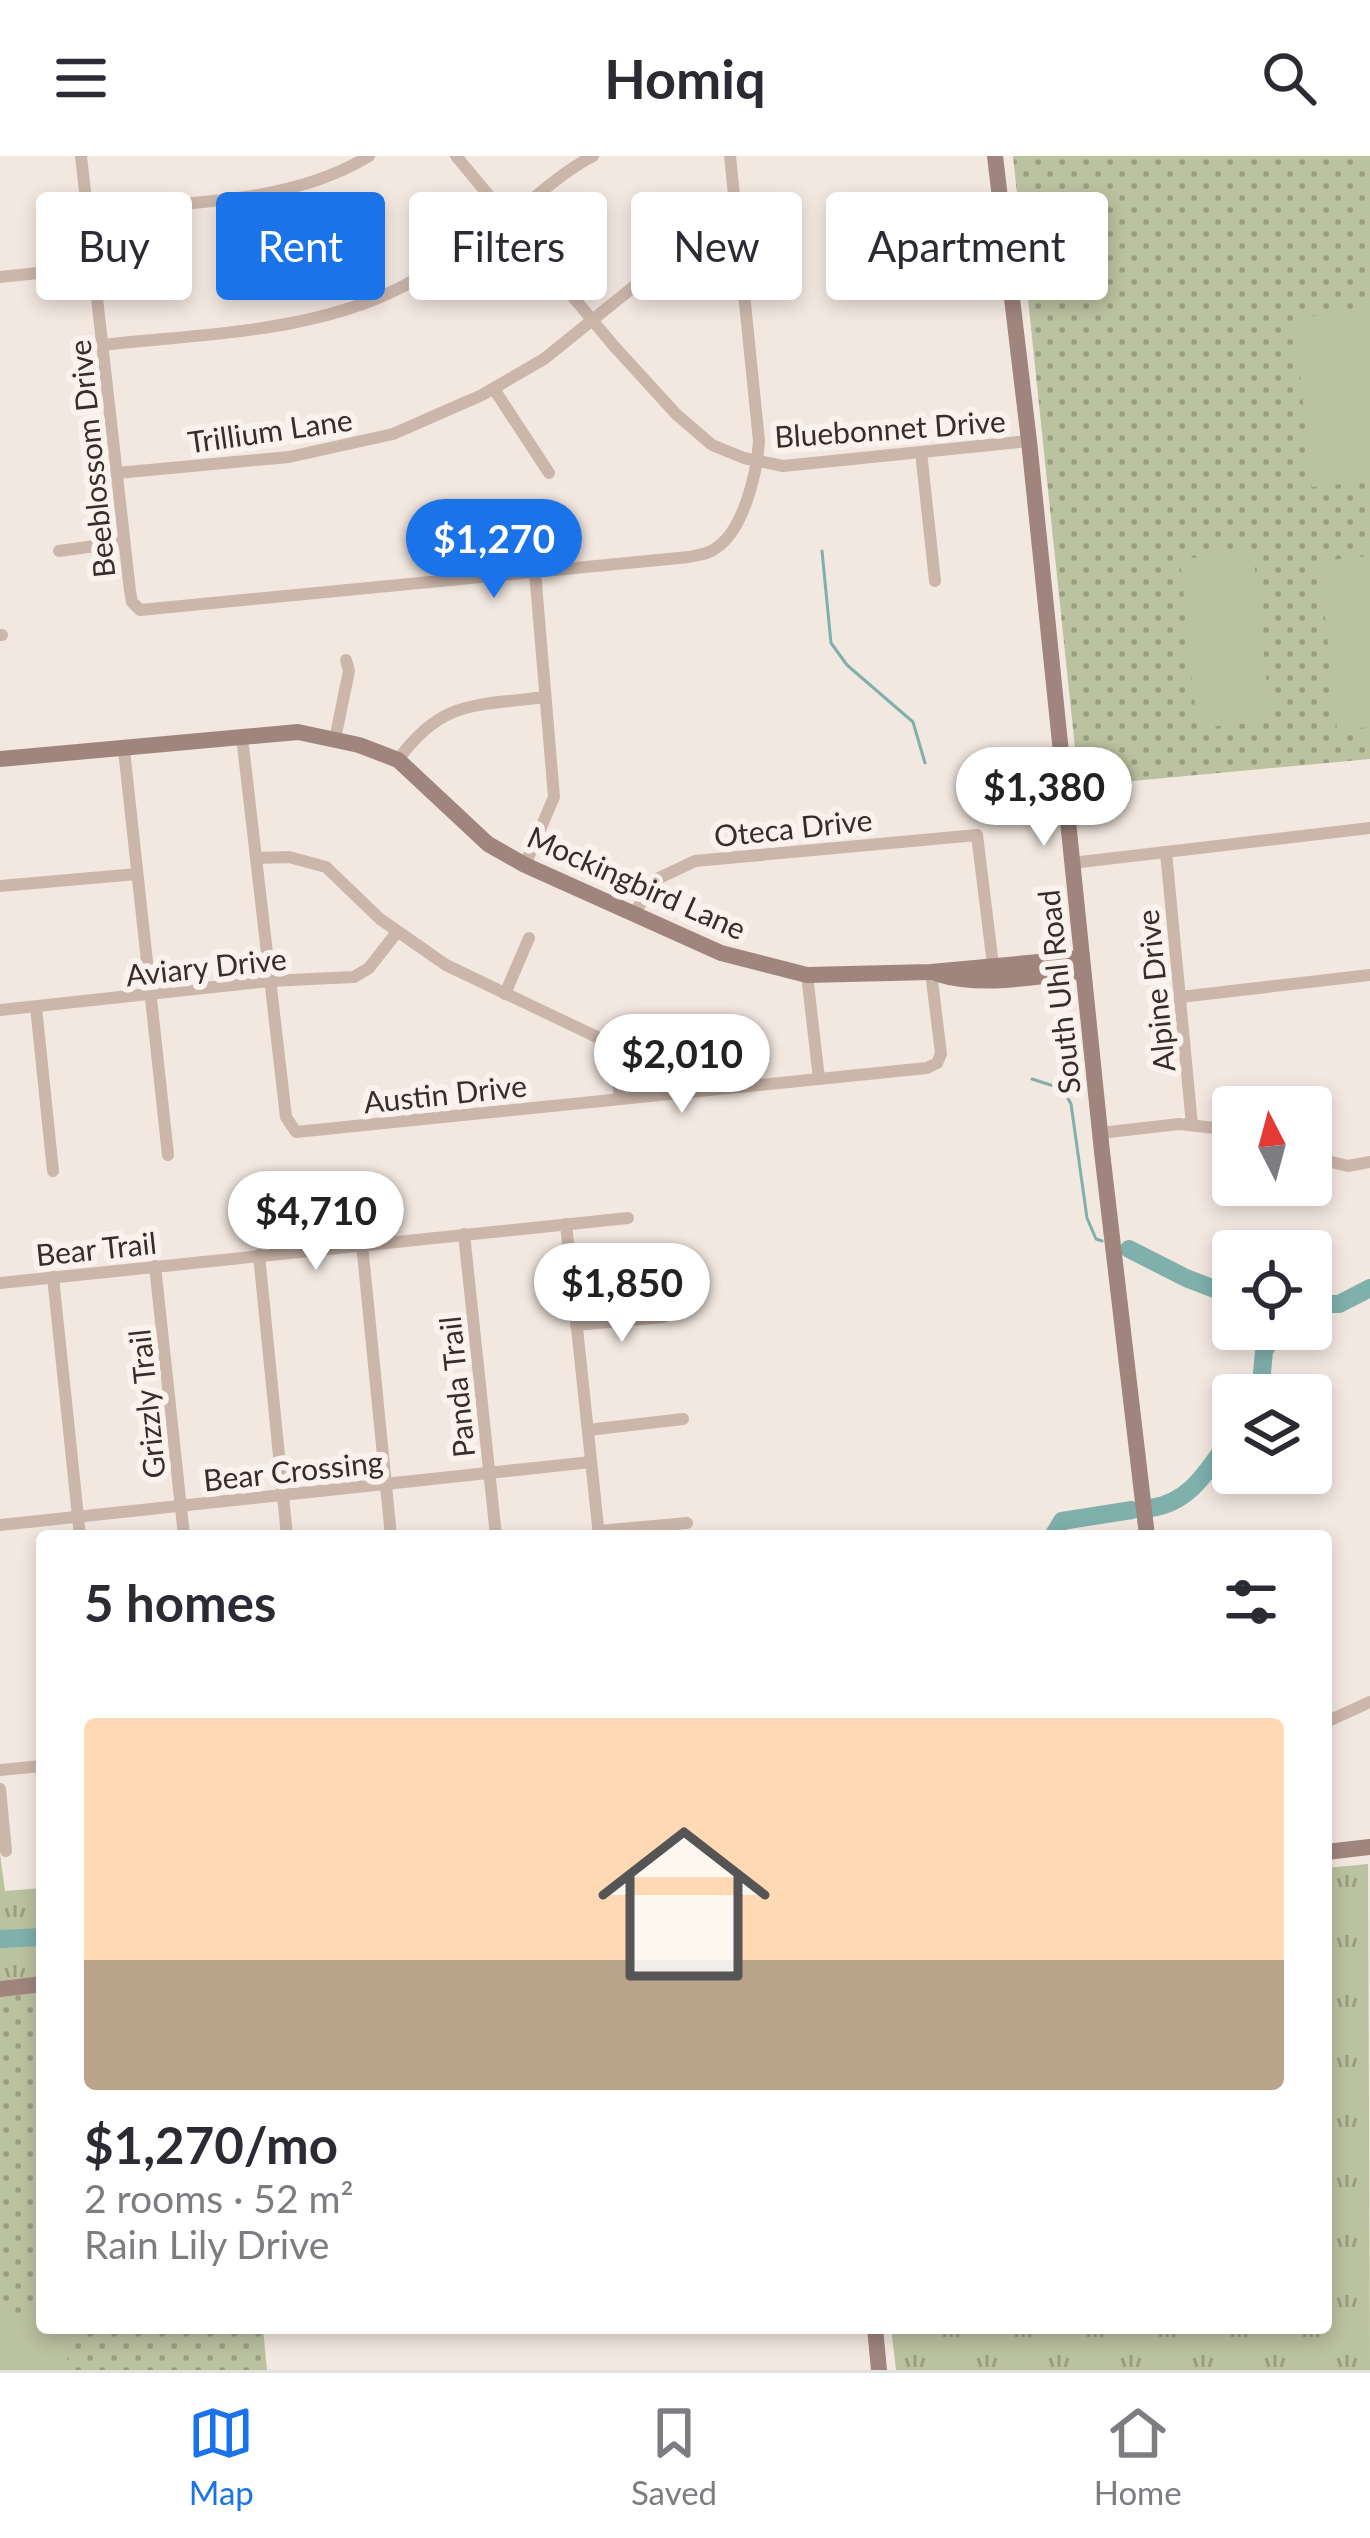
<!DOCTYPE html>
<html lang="en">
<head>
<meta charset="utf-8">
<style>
	body { margin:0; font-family:Lato,sans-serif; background:#f7f7f7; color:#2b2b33; height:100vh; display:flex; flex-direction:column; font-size:45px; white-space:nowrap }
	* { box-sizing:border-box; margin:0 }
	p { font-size:39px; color:#7c7c81 }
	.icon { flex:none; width:66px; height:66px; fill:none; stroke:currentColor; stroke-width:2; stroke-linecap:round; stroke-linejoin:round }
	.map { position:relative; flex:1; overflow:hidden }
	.sheet { position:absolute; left:36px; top:1374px; width:1296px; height:804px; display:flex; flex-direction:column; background:#fff; border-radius:12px; box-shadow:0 6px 18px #0003 }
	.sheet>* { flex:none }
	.top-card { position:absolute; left:36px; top:36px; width:1299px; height:108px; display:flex; gap:24px }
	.needle { width:78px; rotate:354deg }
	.fabs { position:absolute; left:1212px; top:930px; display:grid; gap:24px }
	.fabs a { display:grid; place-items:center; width:120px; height:120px; border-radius:12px; background:#fff; box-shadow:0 6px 18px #0003; font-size:60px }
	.price { position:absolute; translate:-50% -102px; padding:0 27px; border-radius:42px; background:#fff; color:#222; font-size:39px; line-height:78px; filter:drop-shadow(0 3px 6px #0008) }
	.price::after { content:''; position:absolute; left:50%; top:72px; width:36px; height:27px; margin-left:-18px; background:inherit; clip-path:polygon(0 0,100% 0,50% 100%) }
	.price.on { background:#1a73e8; color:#fff }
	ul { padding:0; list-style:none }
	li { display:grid; align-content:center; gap:24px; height:636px; padding:0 48px }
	li span { display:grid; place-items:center; height:372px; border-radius:12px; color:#555 }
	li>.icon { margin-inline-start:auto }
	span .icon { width:216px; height:216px; fill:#fffc; stroke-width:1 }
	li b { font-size:51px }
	h2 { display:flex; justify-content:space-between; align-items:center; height:144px; padding:0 48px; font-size:51px }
	.tag { padding:0 42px; border-radius:12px; background:#fff; box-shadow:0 6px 18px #0003; font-size:42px; line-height:108px }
	.tag.on { background:#1a73e8; color:#fff }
	header { display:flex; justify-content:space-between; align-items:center; height:156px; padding:0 48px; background:#fff; font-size:54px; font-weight:700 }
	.tabs { display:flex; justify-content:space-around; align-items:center; height:168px; border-top:3px solid #e1e1e2; background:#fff; font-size:33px; color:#7c7c81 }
	.tabs a { display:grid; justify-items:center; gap:6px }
	.tabs .on { color:#1a73e8 }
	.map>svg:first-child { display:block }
	.grass { fill:url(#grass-tufts) }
	.park { fill:url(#park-dots) }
	.pitch { fill:#bbc2a0 }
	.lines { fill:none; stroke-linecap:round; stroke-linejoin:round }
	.stream { stroke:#7fb0ac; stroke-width:3 }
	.river { stroke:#7fb0ac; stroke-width:18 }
	.street { stroke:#cbb6ab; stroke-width:12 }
	.secondary { stroke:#9f857d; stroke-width:16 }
	.labels { text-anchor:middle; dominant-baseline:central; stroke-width:12; stroke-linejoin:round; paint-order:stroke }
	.street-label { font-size:30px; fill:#392d2a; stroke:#faf2ed }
</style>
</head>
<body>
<header><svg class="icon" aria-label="menu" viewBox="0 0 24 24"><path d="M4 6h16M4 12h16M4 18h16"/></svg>Homiq<svg class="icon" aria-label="search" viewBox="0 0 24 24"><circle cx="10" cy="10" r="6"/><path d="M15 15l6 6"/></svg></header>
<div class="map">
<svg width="1370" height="2214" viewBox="0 0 1370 2214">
	<defs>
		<pattern id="grass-tufts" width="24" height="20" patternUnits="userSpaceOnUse" patternTransform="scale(3)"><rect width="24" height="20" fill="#bbc2a0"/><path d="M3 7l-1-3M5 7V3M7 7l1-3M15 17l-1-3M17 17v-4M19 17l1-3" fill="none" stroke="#999e83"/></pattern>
		<pattern id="park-dots" width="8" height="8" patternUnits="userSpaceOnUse" patternTransform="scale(3)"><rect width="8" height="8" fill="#bbc2a0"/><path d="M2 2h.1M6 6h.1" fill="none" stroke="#999e83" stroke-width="1.8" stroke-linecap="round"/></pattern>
	</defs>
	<rect width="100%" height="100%" fill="#f3e8e0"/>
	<g class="grass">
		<polygon points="0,1698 5,1735 42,1732 42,1820 0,1825"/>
		<polygon points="1368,1708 1370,2214 896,2214 891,2172 1326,2172 1326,1712"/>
	</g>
	<g class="park">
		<polygon points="1013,0 1370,0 1370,603 1079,630"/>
		<polygon points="42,1825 42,2172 263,2172 267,2214 0,2214 0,1829"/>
	</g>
	<g class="pitch">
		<polygon points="1368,154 1370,325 1312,331 1294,162"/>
		<polygon points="1253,396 1271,565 1197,572 1180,403"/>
		<polygon points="1370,400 1370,571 1337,574 1319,405"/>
		<polygon points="42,2156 42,2172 69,2172 69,2199 63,2214 0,2214 0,2160"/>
	</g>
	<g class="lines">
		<g class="stream">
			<polyline points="822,395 831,487 847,509 913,566 925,607"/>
			<polyline points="1032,923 1063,933 1071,948 1087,1062 1096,1083 1102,1085"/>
		</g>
		<g class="river">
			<polyline points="1129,1093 1186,1122 1233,1140"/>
			<polyline points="1311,1148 1339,1148 1370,1132"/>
			<polyline points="1260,1239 1264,1195 1278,1173"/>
			<path d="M1150 1352C1192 1347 1210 1310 1233 1279"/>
			<polyline points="1053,1380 1062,1365 1132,1354"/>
			<polyline points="0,1783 42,1781"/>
		</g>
		<g class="street">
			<path d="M81 0 130 435 132 446 140 454 689 401C698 399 709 398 716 392 744 374 757 316 759 285L730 0"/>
			<polyline points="456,0 613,189 676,258 712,289 744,302 783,310 1029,285"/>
			<path d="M88 54C180 46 288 50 369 0"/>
			<polyline points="0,121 94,111"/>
			<path d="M103 189C207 177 326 177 418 122 450 103 482 82 511 60 539 39 562 16 593 0"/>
			<polyline points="494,233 549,317"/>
			<polyline points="921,296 935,425"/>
			<polyline points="117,317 289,301 393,278 482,239 544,203 647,120 685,112 741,109"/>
			<polyline points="59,395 124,386"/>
			<polyline points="0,479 2,479"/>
			<polyline points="242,581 286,961 296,976 927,912 937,907 941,898 931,816"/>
			<polyline points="335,583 349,515 346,504"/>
			<polyline points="124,594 168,999"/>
			<path d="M398 604C442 543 476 550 545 541"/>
			<polyline points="1166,696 1192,969"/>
			<polyline points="256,702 289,701 326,711 380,763 446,809 599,882 616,908 620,943"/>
			<polyline points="1072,707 1370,672"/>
			<polyline points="525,709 554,641 535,416"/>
			<polyline points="0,730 137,718"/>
			<polyline points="634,757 659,722 695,705 977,679 994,817"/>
			<polyline points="807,819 819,923"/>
			<polyline points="505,838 529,782"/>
			<polyline points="1180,841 1370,819"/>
			<polyline points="36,851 53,1015"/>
			<polyline points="0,854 269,825 354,821 369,812 397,776"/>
			<polyline points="1100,977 1179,968 1233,974"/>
			<polyline points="1311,1001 1348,1010 1370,1006"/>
			<polyline points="566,1068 599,1380"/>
			<polyline points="464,1078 496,1380"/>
			<polyline points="362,1088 391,1380"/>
			<polyline points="259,1099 287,1380"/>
			<polyline points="155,1110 184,1380"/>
			<polyline points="53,1121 80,1380"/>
			<polyline points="0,1127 628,1062"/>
			<polyline points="576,1169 663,1161"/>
			<polyline points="588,1274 683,1263"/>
			<polyline points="0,1369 591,1306"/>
			<polyline points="599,1375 687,1367"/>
			<polyline points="1326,1566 1370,1546"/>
			<polyline points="0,1614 42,1610"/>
			<polyline points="0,1633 6,1695"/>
		</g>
		<g class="secondary">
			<polyline points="995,0 1029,285 1102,996 1147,1380"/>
			<polyline points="0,603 298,576 359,589 398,604 488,688 525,709 721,797 807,819 931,816 1082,802"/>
			<path d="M938 818C984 832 1036 820 1083 815"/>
			<polyline points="1326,1696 1370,1691"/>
			<polyline points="0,1833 42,1828"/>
			<polyline points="875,2172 879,2214"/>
		</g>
	</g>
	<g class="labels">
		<g class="street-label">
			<text transform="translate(890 272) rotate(-4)">Bluebonnet Drive</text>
			<text transform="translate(270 274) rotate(-8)">Trillium Lane</text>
			<text transform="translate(91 303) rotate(-96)">Beeblossom Drive</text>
			<text transform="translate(793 671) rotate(-6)">Oteca Drive</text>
			<text transform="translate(637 726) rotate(24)">Mockingbird Lane</text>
			<text transform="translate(206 810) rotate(-6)">Aviary Drive</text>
			<text transform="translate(1155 835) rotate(-96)">Alpine Drive</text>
			<text transform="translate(1058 836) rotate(-96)">South Uhl Road</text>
			<text transform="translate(445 937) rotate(-6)">Austin Drive</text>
			<text transform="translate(96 1092) rotate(-6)">Bear Trail</text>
			<text transform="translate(456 1231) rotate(-96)">Panda Trail</text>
			<text transform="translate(146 1248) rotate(-96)">Grizzly Trail</text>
			<text transform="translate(293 1314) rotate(-6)">Bear Crossing</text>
		</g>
	</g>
</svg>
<div class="fabs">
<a><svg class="needle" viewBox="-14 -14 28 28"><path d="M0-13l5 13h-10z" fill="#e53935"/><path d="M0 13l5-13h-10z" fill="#7c7c81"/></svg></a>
<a><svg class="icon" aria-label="locate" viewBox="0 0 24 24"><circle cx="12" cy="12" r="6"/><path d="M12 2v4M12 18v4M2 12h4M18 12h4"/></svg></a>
<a><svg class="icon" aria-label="layers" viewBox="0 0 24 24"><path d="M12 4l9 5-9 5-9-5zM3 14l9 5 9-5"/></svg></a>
</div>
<b class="price on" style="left:494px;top:445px">$1,270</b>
<b class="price" style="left:1044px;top:693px">$1,380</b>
<b class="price" style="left:682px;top:960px">$2,010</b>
<b class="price" style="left:316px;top:1117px">$4,710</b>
<b class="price" style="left:622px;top:1189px">$1,850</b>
<div class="top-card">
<a class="tag">Buy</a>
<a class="tag on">Rent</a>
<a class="tag">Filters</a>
<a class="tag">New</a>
<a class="tag">Apartment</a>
</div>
<section class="sheet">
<h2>5 homes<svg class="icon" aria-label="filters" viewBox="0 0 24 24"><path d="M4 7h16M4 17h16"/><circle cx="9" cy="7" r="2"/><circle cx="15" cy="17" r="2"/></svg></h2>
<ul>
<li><span style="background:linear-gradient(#ffd9b3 65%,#b9a48a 0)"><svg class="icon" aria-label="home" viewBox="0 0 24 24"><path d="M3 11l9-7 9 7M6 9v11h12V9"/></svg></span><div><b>$1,270/mo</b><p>2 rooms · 52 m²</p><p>Rain Lily Drive</p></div></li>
</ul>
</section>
</div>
<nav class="tabs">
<a class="on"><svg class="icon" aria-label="map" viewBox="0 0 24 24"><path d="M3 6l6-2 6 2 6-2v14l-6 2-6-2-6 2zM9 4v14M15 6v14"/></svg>Map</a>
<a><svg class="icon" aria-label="saved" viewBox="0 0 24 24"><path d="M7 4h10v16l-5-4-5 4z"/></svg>Saved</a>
<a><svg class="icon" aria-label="home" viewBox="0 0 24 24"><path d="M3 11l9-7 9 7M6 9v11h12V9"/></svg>Home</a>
</nav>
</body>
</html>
